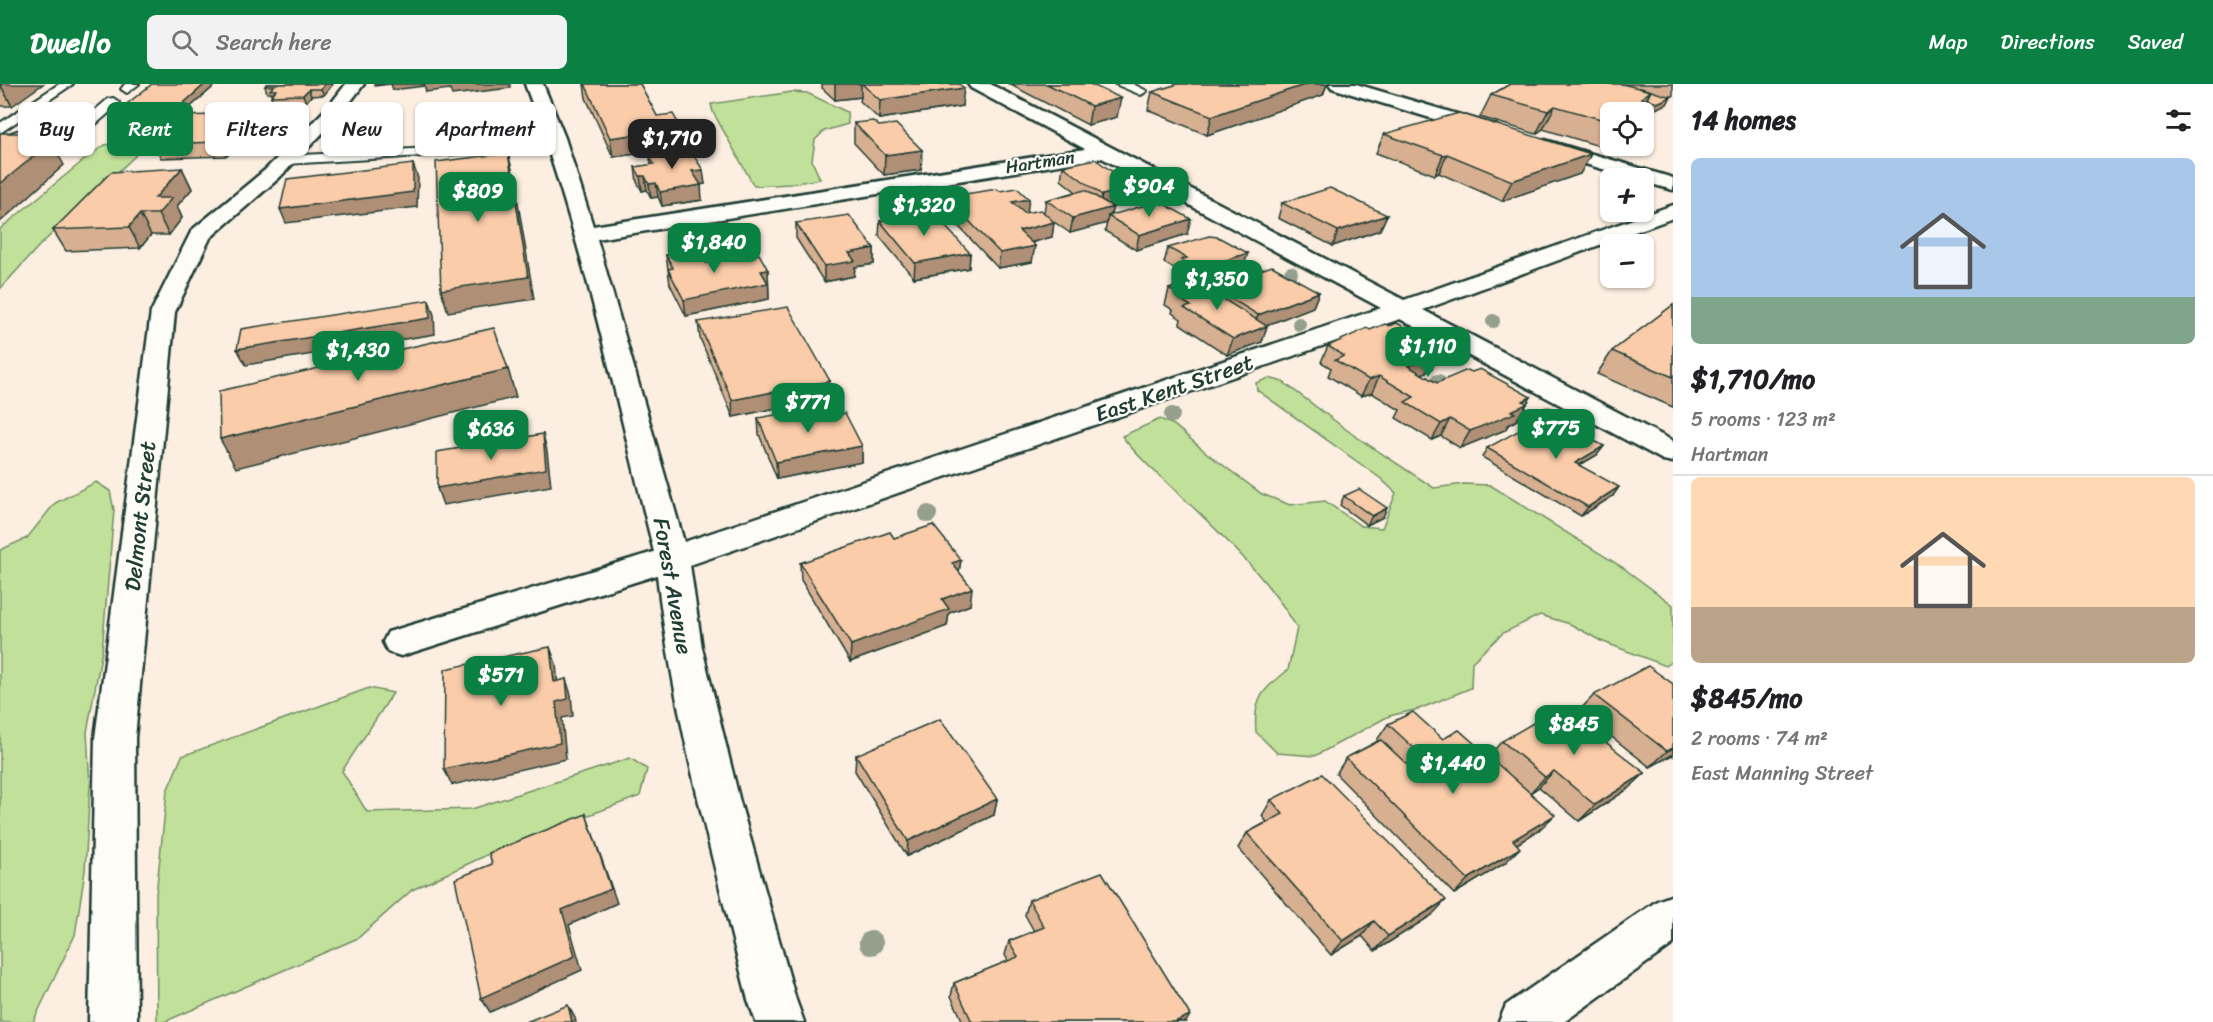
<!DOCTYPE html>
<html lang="en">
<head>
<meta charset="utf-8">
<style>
	body { margin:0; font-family:Sriracha,sans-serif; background:#f2f2f2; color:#202124; height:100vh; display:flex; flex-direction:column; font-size:22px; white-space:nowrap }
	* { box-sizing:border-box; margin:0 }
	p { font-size:20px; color:#757577 }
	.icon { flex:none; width:33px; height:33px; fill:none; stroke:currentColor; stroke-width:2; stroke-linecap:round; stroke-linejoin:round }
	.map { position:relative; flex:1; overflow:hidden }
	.sheet { display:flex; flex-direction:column; background:#fff; width:540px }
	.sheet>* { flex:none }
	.top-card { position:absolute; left:18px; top:18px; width:570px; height:54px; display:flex; gap:12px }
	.fabs { position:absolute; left:1600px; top:18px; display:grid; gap:12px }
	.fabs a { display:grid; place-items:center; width:54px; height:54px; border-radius:9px; background:#fff; box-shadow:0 2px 4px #0004; font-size:30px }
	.price { position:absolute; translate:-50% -51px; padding:0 14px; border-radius:12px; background:#0b8043; color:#fff; font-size:20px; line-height:39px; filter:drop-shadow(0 2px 3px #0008) }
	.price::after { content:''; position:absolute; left:50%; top:36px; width:18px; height:14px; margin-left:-9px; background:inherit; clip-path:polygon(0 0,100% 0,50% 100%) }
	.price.on { background:#222; color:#fff }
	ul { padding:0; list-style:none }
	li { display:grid; align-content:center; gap:12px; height:318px; padding:0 18px }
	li+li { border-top:2px solid #e0e0e0 }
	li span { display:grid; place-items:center; height:186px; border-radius:9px; color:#555 }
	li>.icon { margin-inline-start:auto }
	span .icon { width:108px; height:108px; fill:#fffc; stroke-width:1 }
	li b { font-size:26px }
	h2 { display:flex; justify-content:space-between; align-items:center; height:72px; padding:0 18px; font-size:26px }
	.chip { padding:0 21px; border-radius:9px; background:#fff; box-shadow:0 2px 4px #0004; font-size:21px; line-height:54px }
	.chip.on { background:#0b8043; color:#fff }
	header { display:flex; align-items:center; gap:36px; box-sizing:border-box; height:84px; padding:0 30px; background:#0b8043; color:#fff }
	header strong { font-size:28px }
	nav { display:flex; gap:33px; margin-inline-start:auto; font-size:21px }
	.search { width:420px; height:54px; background:#f2f2f2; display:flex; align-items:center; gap:15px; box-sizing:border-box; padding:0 21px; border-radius:9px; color:#757577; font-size:22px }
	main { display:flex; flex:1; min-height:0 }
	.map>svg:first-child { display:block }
	.green { fill:#c1e099; stroke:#708e66; stroke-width:1.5 }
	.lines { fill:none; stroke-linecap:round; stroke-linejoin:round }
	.lane-casing { stroke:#1f3d34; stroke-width:4 }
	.street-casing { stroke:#1f3d34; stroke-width:5 }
	.secondary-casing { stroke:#1f3d34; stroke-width:5 }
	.lane { fill:#fdfcf7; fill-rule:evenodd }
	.street { fill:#fdfcf7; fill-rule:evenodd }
	.secondary { fill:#fdfcf7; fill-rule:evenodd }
	.tree { fill:#949f8c }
	.wall { fill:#d7af91; stroke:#1f3d34; stroke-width:1.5 }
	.shaded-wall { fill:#af8f76; stroke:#1f3d34; stroke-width:1.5 }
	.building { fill:#facca9; stroke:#1f3d34; stroke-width:1.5 }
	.labels { text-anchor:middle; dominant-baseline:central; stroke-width:4.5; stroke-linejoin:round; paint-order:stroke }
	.far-street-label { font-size:18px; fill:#1f3d34; stroke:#fdfcf7 }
	.street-label { font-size:22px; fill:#1f3d34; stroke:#fdfcf7 }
</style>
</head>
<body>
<header>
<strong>Dwello</strong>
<div class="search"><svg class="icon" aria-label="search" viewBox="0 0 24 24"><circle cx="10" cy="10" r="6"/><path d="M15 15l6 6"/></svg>Search here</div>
<nav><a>Map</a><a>Directions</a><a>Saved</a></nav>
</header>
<main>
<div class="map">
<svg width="1673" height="938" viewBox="0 0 1673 938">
	<rect width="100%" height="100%" fill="#fceee0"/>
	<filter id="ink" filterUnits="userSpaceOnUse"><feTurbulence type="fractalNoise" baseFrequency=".0167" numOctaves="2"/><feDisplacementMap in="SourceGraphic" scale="12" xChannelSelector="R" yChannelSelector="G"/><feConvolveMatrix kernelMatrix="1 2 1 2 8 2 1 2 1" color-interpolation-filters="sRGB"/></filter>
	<g filter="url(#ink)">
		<g class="green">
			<polygon points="792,8 807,9 847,28 848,40 824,47 815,56 812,77 820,95 790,100 754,102 713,28 711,20"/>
			<polygon points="134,56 140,61 135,72 39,162 0,205 0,145 90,71 105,61"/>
			<path d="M1269 294 1283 298 1355 352 1434 404 1464 400 1490 401 1622 483 1673 521V577L1666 582 1601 557 1570 540 1540 531 1503 549 1472 578 1471 604 1419 625 1389 632 1315 672 1277 669 1256 648C1253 614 1262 607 1288 586L1297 544C1266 491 1218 447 1174 405 1155 388 1137 372 1122 352L1160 335 1174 341 1208 370 1262 410 1290 421 1325 417 1361 442 1382 444 1396 409 1380 394 1257 306 1256 299Z"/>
			<polygon points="96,398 110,407 114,426 102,567 87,648 90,702 85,787 75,851 33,938 0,938 0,466 27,454 55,419"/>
			<polygon points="369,604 393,609 342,687 367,728 472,725 630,674 647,685 640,712 504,763 412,806 358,854 164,938 157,938 156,811 167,707 182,672"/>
		</g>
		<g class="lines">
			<g class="lane-casing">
				<g id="lane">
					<polygon points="59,0 73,0 0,49 0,39"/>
					<polygon points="125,0 139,0 127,9 121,5"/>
					<polygon points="1115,0 1133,0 1147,7 1141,11"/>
					<polygon points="113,14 119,18 118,21 81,53 19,55 0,62 0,53 17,47 72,46 108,15"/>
					<polygon points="557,57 562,58 564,61 562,64 285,80 278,76 285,72"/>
				</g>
			</g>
			<g class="street-casing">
				<g id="street">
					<polygon points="346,0 364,0 341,30 279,94 210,154 175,228 135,654 137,938 89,938 95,654 151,228 192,146 265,86 329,22"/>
					<path d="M525 0H543L565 54 593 142 1085 65 971 4 968 0H990L1404 216 1673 121V134L1423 226 1673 357V378L1663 376 1400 235 690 481 702 564 740 718 796 916 804 938H756L748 916C713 775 674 635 657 491L401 572 388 568 383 558 388 548 654 468C615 311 582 151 525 0ZM1102 74 1381 224 684 458 597 155Z"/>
					<polygon points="1673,811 1673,860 1564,938 1499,938 1506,921 1657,817"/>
				</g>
			</g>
			<g class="secondary-casing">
				<g id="secondary">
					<polygon points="1329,0 1356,0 1497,42 1499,46 1497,50 1483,50 1332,4"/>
					<polygon points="1545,56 1673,94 1673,106 1644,98 1644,94 1633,94 1538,66 1535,62 1538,58"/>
				</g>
			</g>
			<use href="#lane" class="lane"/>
			<use href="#street" class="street"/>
			<use href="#secondary" class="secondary"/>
		</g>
		<g class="tree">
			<circle cx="1291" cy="189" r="7"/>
			<circle cx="1493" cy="237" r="7"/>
			<circle cx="1299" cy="240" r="7"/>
			<circle cx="1438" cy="298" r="8"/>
			<circle cx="1548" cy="330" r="8"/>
			<circle cx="1172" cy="331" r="8"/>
			<circle cx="928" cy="430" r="9"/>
			<circle cx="871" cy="859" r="12"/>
		</g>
		<g class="wall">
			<polygon points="0,0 12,22 0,22"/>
			<polygon points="267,0 333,0 324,11 311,12 306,18 273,19 271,12 272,10 272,9 267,9 265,2"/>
			<polygon points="584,0 640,0 657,32 683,63 705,100 700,101 702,116 662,122 658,113 651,114 647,106 642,107 637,98 635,83 651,81 650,73 667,71 666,66 613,73 586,14"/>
			<polygon points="822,0 959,0 962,22 879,35 860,17 861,13 835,16 822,4"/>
			<polygon points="1009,0 1090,0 1117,33 1088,41"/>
			<polygon points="1178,0 1327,0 1323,11 1207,51 1148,26 1152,8"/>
			<polygon points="1510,0 1673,0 1673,12 1667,12 1667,20 1653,26 1643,22 1639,28 1611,28 1611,54 1599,62 1543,45 1536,50 1480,33 1491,11"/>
			<polygon points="213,3 180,32 121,34 118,27"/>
			<polygon points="245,30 251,43 227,72 161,74 154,60"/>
			<polygon points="854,39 879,42 922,66 921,86 884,91 854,59"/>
			<polygon points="1384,50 1591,70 1580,90 1502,117 1439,89 1435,91 1376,69"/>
			<polygon points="1063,82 1135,104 1132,119 1112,123 1111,131 1187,150 1136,166 1105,147 1107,139 1070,149 1054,138 1052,153 1031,159 1032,178 998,184 945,128 946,113 1027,129 1044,128 1046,116 1076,108 1061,96"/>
			<polygon points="182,84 192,105 177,122 182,134 169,151 151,151 140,164 66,167 53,146"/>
			<polygon points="1282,119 1387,131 1380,146 1333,162 1278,134"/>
			<polygon points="880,137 970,169 969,184 914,194 879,152"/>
			<polygon points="796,139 874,164 874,180 855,183 854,192 824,198 796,154"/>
			<polygon points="1168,164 1243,185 1193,200 1200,204 1211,207 1212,203 1319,208 1313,223 1266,241 1267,242 1262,258 1227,271 1180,240 1181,235 1172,229 1173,226 1165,221 1169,205 1190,198 1177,191 1178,187 1164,179"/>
			<polygon points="666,171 706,179 768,186 769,215 686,232 670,200"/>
			<polygon points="1673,221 1673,323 1597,290 1612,267"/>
			<polygon points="698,238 830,297 830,313 733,333 700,254"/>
			<polygon points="1328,262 1434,280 1431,286 1421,290 1437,299 1527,320 1517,336 1508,341 1505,346 1460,364 1441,352 1432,356 1396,334 1400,326 1372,309 1361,312 1328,292 1331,284 1321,278"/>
			<polygon points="830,332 862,362 862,378 777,395 759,350 758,334"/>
			<polygon points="1551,343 1604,362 1597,371 1580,381 1613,412 1581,432 1482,373 1487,364"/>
			<polygon points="1344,412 1383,433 1367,441 1340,421"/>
			<polygon points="894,454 961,476 959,488 970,521 949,529 947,542 850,578 801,496 800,479"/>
			<polygon points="1673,600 1673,672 1672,671 1650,683 1579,627 1594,611"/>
			<polygon points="1388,640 1443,655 1489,672 1502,657 1645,689 1628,705 1579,737 1539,703 1530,709 1539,746 1517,760 1505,779 1454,810 1336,690 1346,674 1378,657 1377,656"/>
			<polygon points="856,671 997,715 994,731 907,772 855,687"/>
			<polygon points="1271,716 1432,831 1375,867 1362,852 1331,871 1238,764 1247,749 1267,738 1262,732"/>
			<polygon points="1029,816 1186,938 963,938 951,912 954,899 1008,877 1005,871 1009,857 1034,847 1025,831"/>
		</g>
		<g class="shaded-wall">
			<polygon points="0,0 43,0 12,22"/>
			<polygon points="205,0 211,0 213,3 180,32 177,25"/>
			<polygon points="325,0 333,0 324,11 321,5"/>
			<polygon points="374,0 424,0 424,2 393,6 391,0 375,2"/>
			<polygon points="424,0 510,0 510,4 452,11 450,5 426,8"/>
			<polygon points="835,0 861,0 861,13 835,16"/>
			<polygon points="1307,0 1327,0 1323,11 1207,51 1212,32"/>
			<polygon points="964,4 962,22 879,35 880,16"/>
			<polygon points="309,5 311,12 306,18 303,11"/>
			<polygon points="1651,7 1639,28 1627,28 1641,14"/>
			<polygon points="1671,13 1667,20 1653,26 1657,19"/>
			<polygon points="1121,14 1117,33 1088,41 1091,22"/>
			<polygon points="1555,22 1543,45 1536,50 1548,27"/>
			<polygon points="245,30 251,43 227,72 221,58"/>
			<polygon points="1611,41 1611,54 1599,62"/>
			<polygon points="681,44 684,64 613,73 610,54"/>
			<polygon points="34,49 43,64 51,58 64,81 0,138 0,100 26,57"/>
			<polygon points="922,66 921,86 884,91 885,71"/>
			<polygon points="508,69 513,89 534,215 448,228 441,206"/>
			<polygon points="1447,70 1439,89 1435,91 1443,71"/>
			<polygon points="1591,70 1580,90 1502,117 1512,97"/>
			<polygon points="413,80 418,94 417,123 286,139 280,125"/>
			<polygon points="182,84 192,105 177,122 182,134 169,151 158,130 155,114"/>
			<polygon points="703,86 705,100 694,102 692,87"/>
			<polygon points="640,92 645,92 647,106 642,107"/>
			<polygon points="656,99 658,113 651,114 649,100"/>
			<polygon points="701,101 702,116 662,122 660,108"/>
			<polygon points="1135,104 1132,119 1099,125 1102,111"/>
			<polygon points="1029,115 1027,129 1010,132 1012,118"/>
			<polygon points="1113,123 1110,133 1108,132 1107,139 1070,149 1073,134"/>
			<polygon points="140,130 151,151 140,164 129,143"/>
			<polygon points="1387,131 1380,146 1333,162 1338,147"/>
			<polygon points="1191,135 1187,150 1136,166 1139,151"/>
			<polygon points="1054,138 1052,153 1017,162 1019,147"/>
			<polygon points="1035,162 1032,178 998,184 1000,169"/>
			<polygon points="874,164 874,180 855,183 854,192 824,198 824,182 849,169"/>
			<polygon points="970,169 969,184 914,194 915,179"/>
			<polygon points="1248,169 1243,185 1193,200 1198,185"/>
			<polygon points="768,186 769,215 686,232 684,216 761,187"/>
			<polygon points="1319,208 1313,223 1252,247 1258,231"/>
			<polygon points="429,216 434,231 435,250 246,281 237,265"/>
			<polygon points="1267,242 1262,258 1227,271 1233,255"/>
			<polygon points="1442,264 1431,286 1400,299 1408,282 1435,267"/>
			<polygon points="508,285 516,313 236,384 220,355"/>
			<polygon points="1379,292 1372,309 1361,312 1369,296"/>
			<polygon points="830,297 830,313 733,333 732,316"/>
			<polygon points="1531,313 1517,336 1508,341 1505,346 1460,364 1470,347 1511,327 1523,317"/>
			<polygon points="1450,335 1441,352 1432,356 1441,340"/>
			<polygon points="543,350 547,367 551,402 443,421 437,404"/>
			<polygon points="862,362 862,378 777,395 776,378"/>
			<polygon points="1604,362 1597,371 1569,387 1575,379"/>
			<polygon points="1619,403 1613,412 1581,432 1588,423"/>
			<polygon points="1387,424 1383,433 1367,441 1372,432"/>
			<polygon points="961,476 958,493 952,479"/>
			<polygon points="972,504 970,521 949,529 947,542 850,578 851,561 942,515"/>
			<polygon points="550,563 556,580 559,614 554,598"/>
			<polygon points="566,595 571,611 573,632 562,634 566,675 452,701 444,685 556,618"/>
			<polygon points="1673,664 1673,670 1672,671 1650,683 1667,667"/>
			<polygon points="1554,687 1539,703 1530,709 1545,693"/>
			<polygon points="1645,689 1628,705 1579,737 1595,721"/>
			<polygon points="997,715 994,731 907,772 908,757"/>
			<polygon points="586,730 617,819 569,841 582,886 490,928 481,914 562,826"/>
			<polygon points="1555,731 1539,746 1498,772 1513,756"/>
			<polygon points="1520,764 1505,779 1454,810 1468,795"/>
			<polygon points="1446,816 1432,831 1375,867 1388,852"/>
			<polygon points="1374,837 1362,852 1331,871 1343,857"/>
			<polygon points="568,921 575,934 576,938 572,938"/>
			<polygon points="1190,931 1186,938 1175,938"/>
		</g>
		<g class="building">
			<polygon points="152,0 205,0 177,25 118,27"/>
			<polygon points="267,0 325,0 321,5 309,5 303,11 271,12 276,6 270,6 274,2 265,2"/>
			<polygon points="585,0 640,0 657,32 673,30 681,44 610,54"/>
			<polygon points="862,0 959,0 964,4 880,16"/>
			<polygon points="1047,0 1090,0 1121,14 1091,22"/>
			<polygon points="1178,0 1307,0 1212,32 1152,8"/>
			<polygon points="1510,0 1622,0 1651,7 1641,14 1647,16 1627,28 1611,28 1611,38 1555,22 1548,27 1491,11"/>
			<polygon points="1639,4 1641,4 1671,13 1657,19 1647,15 1651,7"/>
			<polygon points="1459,29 1591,70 1512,97 1447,70 1443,71 1384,50"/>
			<polygon points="245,30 221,58 154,60 182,32"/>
			<polygon points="873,37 879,42 896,40 922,66 885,71 854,39"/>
			<polygon points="0,49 34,49 26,57 51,58 0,100"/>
			<polygon points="688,62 703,86 692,87 701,101 660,108 656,99 649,100 645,92 640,92 635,83 654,80 650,73 669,70 666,66"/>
			<polygon points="508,69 528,193 441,206 436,78"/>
			<polygon points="1095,75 1135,104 1102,111 1063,82"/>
			<polygon points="413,80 413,108 280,125 287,95"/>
			<polygon points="182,84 155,114 172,114 158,130 140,130 129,143 53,146 111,88"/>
			<polygon points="1017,104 1029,115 1012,118 1024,129 1041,126 1054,138 1019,147 1035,162 1000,169 946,113 997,105 1000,107"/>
			<polygon points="1330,104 1387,131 1338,147 1282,119"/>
			<polygon points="1085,106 1113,123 1073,134 1046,116"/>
			<polygon points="1159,117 1191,135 1139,151 1108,132"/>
			<polygon points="932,128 970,169 915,179 880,137"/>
			<polygon points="849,131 874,164 849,169 855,177 824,182 796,139"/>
			<polygon points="1209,152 1218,153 1248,169 1198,185 1181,176 1187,174 1168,164"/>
			<polygon points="699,166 706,179 759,170 768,186 761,187 768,199 684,216 668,185 673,184 666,171"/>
			<polygon points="1272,182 1319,208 1258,231 1212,203"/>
			<polygon points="1190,198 1200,204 1204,203 1267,242 1233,255 1184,224 1191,222 1176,213 1180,212 1169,205"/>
			<polygon points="429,216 430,234 237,265 241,245"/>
			<polygon points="1673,221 1673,293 1612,267"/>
			<polygon points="788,223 830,297 732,316 698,238"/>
			<polygon points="1397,239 1442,264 1435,267 1439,270 1408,282 1437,299 1467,286 1472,288 1480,285 1531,313 1523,317 1527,320 1511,327 1515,329 1470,347 1450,335 1441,340 1405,318 1414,313 1379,292 1369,296 1335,276 1344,272 1328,262 1367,244 1370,246 1385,240 1389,242"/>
			<polygon points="494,244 508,285 220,355 219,307"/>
			<polygon points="825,322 830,332 845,329 862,362 776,378 758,334"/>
			<polygon points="1538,336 1551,343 1559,338 1604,362 1575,379 1619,403 1588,423 1487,364"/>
			<polygon points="543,350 546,385 437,404 437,368"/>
			<polygon points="1359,405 1387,424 1372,432 1344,412"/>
			<polygon points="933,441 961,476 952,479 972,504 942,515 949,525 851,561 800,479 890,448 894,454"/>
			<polygon points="550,563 554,598 566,595 568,615 556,618 560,659 444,685 445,585"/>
			<polygon points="1648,582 1673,600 1673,664 1667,667 1594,611"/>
			<polygon points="1561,623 1645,689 1595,721 1554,687 1545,693 1502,657"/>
			<polygon points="1413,628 1443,655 1459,646 1555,731 1513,756 1520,764 1468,795 1346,674 1381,656 1412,685 1427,676 1388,640"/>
			<polygon points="940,635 997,715 908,757 856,671"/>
			<polygon points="1322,690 1446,816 1388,852 1374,837 1343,857 1247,749 1283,730 1271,716"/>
			<polygon points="586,730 611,805 562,826 575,872 481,914 455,795 492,780 489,769"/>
			<polygon points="1102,788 1190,931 1175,938 972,938 954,899 1018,873 1009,857 1044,843 1029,816"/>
			<polygon points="568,921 572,938 526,938"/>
		</g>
	</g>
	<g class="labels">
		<g class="far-street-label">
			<text transform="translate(1040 78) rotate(-9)">Hartman</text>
		</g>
		<g class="street-label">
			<text transform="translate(1174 304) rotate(-19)">East Kent Street</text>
			<text transform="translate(140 432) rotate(-84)">Delmont Street</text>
			<text transform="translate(673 502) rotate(80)">Forest Avenue</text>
		</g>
	</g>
</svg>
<div class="fabs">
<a><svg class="icon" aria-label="locate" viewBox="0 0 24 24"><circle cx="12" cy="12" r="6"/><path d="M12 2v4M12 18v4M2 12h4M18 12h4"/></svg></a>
<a>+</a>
<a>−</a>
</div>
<b class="price on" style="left:672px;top:86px">$1,710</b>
<b class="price" style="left:1149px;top:134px">$904</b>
<b class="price" style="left:478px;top:139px">$809</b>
<b class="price" style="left:924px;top:153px">$1,320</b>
<b class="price" style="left:714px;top:190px">$1,840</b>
<b class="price" style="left:1217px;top:227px">$1,350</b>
<b class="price" style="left:1428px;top:294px">$1,110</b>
<b class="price" style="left:358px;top:298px">$1,430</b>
<b class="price" style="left:808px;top:350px">$771</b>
<b class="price" style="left:1556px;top:376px">$775</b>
<b class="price" style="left:491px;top:377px">$636</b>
<b class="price" style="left:501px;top:623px">$571</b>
<b class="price" style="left:1574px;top:672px">$845</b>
<b class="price" style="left:1453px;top:711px">$1,440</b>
<div class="top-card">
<a class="chip">Buy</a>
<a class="chip on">Rent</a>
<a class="chip">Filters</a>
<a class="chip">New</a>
<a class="chip">Apartment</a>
</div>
</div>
<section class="sheet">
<h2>14 homes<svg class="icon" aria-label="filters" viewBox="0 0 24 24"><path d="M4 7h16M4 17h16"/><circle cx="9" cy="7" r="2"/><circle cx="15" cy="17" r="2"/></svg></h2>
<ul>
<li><span style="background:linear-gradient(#a9c7e8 75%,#7fa58c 0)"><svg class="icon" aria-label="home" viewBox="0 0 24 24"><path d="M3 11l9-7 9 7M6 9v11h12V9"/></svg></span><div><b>$1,710/mo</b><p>5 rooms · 123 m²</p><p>Hartman</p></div></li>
<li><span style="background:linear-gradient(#ffd9b3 70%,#b9a48a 0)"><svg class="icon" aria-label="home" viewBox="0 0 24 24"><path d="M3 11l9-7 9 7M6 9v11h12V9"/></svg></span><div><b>$845/mo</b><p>2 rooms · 74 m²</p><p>East Manning Street</p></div></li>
</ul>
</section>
</main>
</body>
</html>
